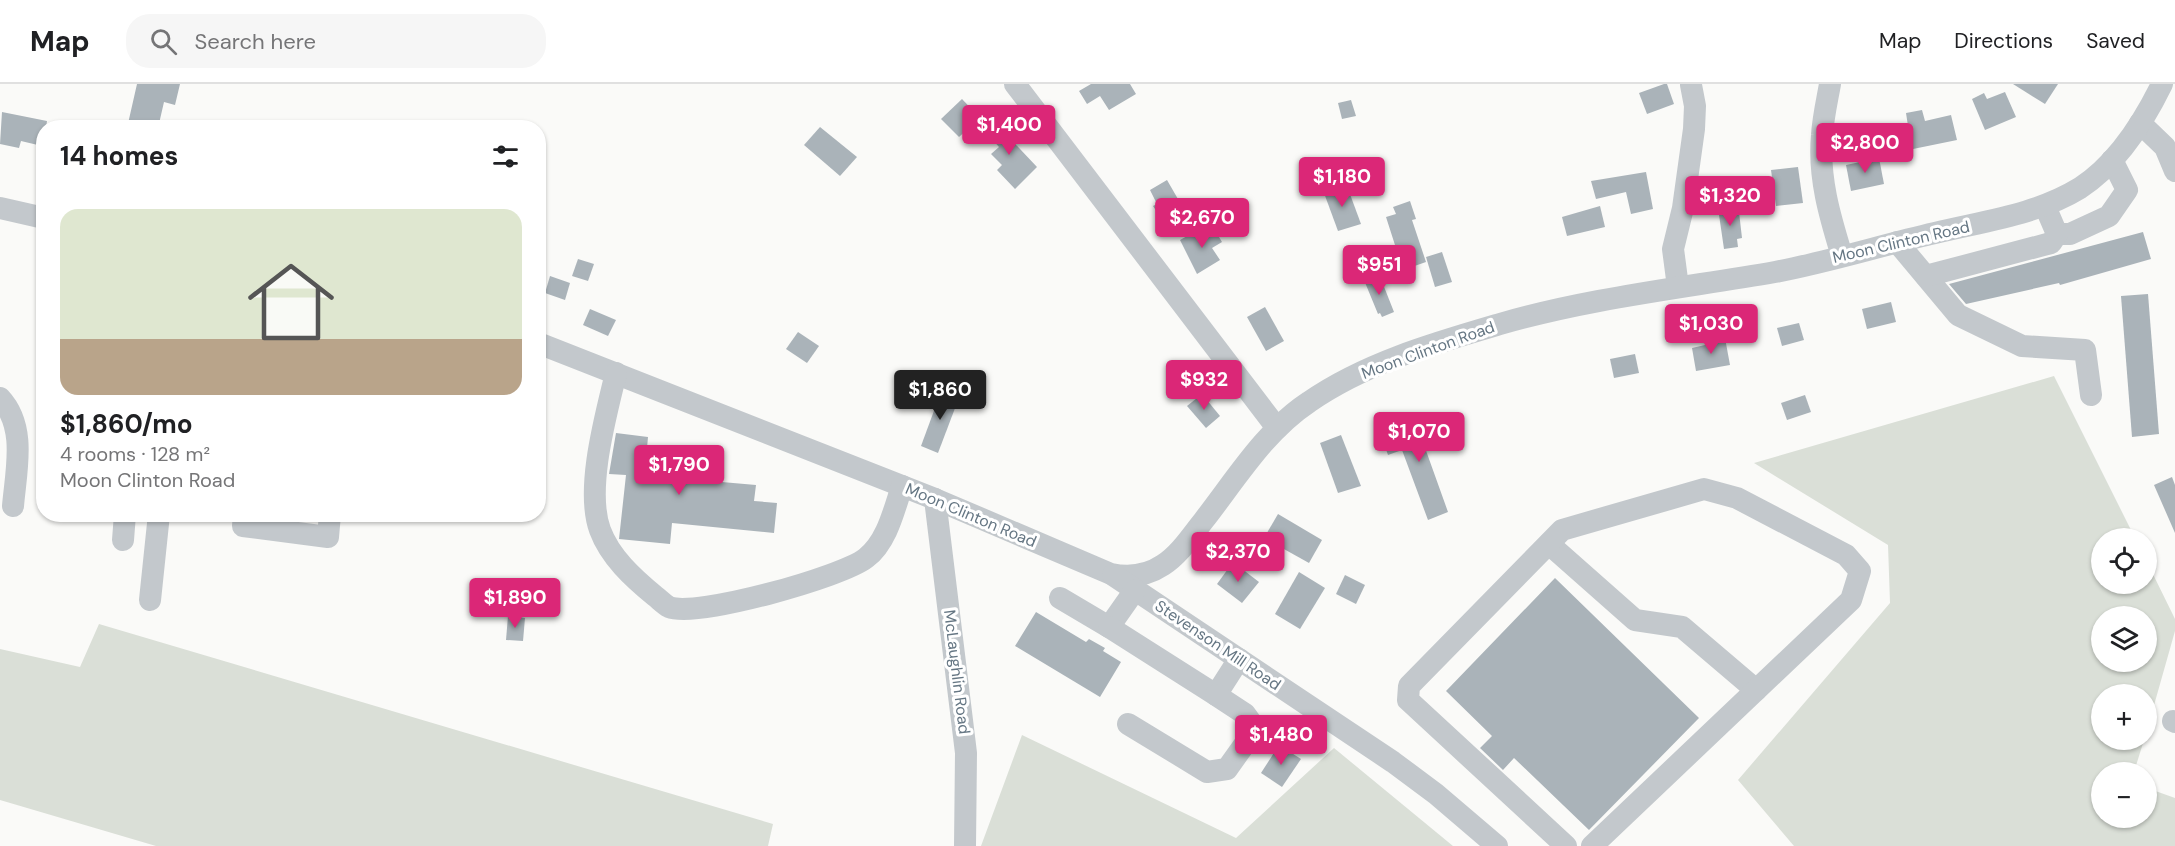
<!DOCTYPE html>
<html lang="en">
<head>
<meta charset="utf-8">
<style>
	body { margin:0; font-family:"DM Sans",sans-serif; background:#f6f6f6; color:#202124; height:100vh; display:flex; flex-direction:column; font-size:22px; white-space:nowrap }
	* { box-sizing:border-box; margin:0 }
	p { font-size:20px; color:#757577 }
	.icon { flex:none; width:33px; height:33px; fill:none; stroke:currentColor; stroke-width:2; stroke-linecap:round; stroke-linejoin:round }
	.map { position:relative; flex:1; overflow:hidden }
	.sheet { position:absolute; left:36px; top:36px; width:510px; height:402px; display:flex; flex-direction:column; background:#fff; border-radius:24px; box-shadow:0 2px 4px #0004 }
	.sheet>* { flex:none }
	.fabs { position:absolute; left:2091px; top:444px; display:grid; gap:12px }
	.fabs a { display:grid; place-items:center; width:66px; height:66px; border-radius:50%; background:#fff; box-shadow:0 2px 4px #0004; font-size:30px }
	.price { position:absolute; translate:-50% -51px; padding:0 14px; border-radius:6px; background:#db2777; color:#fff; font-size:20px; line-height:39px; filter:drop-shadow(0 2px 3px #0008) }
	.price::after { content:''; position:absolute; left:50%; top:36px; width:18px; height:14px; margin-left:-9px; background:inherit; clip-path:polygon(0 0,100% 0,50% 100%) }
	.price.active { background:#222; color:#fff }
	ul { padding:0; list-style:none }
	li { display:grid; align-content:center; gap:12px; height:318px; padding:0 24px }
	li+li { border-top:2px solid #e0e0e0 }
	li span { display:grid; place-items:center; height:186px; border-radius:18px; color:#555 }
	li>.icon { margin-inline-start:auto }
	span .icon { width:108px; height:108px; fill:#fffc; stroke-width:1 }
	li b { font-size:26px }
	h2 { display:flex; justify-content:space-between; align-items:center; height:72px; padding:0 24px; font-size:26px }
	header { display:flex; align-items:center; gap:36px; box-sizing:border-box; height:84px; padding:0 30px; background:#fff; border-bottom:2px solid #e0e0e0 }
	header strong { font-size:28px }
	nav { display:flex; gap:33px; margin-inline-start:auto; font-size:21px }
	.search { width:420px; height:54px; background:#f6f6f6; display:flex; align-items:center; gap:15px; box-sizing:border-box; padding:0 21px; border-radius:24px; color:#757577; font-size:22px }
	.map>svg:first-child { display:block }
	.green { fill:#dadfd7; fill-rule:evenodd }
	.building { fill:#aab3b9 }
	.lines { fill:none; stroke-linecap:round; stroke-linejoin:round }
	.minor { stroke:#c3c8cc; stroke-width:22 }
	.labels { text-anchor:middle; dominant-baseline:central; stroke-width:6; stroke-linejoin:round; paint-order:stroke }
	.street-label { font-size:16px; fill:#657683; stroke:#fff }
</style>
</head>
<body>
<header>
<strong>Map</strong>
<div class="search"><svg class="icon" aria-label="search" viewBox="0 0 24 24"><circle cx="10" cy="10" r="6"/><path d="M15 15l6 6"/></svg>Search here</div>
<nav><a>Map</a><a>Directions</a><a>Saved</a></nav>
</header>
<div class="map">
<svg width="2175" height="762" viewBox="0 0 2175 762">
	<rect width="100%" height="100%" fill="#fafaf8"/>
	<g class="green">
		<path d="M2054 292 2135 454H2102V500H2146L2147 478 2175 535V547L2147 646 2146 610H2102V656H2144L2134 688H2102V734H2146L2147 704 2175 714V762H1794L1738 696 1890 519 1888 461 1754 379ZM2102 532H2146V578H2102Z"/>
		<polygon points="99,540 773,740 768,762 156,762 0,716 0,565 80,583"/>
		<polygon points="1022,651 1236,754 1334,664 1453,762 981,762"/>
	</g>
	<g class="building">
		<polygon points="137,0 180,0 175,21 164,18 158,44 127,44"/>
		<polygon points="1091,0 1130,0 1136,10 1109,26 1100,12 1087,20 1079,7"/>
		<polygon points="1664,0 1667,0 1674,20 1647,30 1639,9"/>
		<polygon points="2013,0 2058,0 2045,20"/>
		<polygon points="2005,8 2016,33 1985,46 1972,15 1984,9 1987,15"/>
		<polygon points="962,15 980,34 959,53 941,35"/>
		<polygon points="1351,16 1356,32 1342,35 1338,19"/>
		<polygon points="1922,26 1925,37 1951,31 1957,56 1913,65 1912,61 1895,65 1891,46 1908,42 1906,29"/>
		<polygon points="2,28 47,37 46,44 44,44 42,62 21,57 19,64 0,60"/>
		<polygon points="994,33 1003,42 1000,44 1037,83 1015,105 997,86 1002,81 991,70 999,63 982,44"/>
		<polygon points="820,43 857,73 840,92 804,61"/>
		<polygon points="1879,74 1884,100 1851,107 1846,81"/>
		<polygon points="1798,83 1803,119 1776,122 1771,86"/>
		<polygon points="1646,88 1653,125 1631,130 1626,108 1596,115 1591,97"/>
		<polygon points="1167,96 1182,122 1161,134 1153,122 1157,120 1150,106"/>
		<polygon points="1347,102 1361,140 1338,147 1324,109"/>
		<polygon points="1410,117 1416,135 1412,136 1426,178 1403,186 1386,133 1396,130 1393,123"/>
		<polygon points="1600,122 1605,143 1567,152 1562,133"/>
		<polygon points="1731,123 1732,129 1739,128 1742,154 1737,155 1738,163 1724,165 1718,124"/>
		<polygon points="1213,143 1222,158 1212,164 1220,176 1197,190 1180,156 1198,146 1201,151"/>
		<polygon points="2143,148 2151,175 2060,201 2059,199 1966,220 1949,200"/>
		<polygon points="1442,168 1452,198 1435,203 1426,173"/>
		<polygon points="578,175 594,180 588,197 572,192"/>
		<polygon points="1379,190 1394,228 1382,233 1380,229 1378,230 1364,196"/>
		<polygon points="550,192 570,199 565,216 545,209"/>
		<polygon points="2148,210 2159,350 2132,353 2121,212"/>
		<polygon points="1891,218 1896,238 1867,245 1862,225"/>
		<polygon points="1265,223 1284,257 1266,267 1247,233"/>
		<polygon points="590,225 616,236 608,252 583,241"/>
		<polygon points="1799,239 1804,256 1782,262 1777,244"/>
		<polygon points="798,248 819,262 807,279 786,265"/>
		<polygon points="1725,254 1730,281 1696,287 1692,264 1705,261 1705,258"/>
		<polygon points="1635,270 1639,289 1614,294 1610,275"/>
		<polygon points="942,305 960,311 938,369 921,362"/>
		<polygon points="1202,310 1220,332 1206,344 1187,322"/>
		<polygon points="1805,311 1811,328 1787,336 1781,319"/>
		<polygon points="1427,331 1437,356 1424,361 1448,428 1428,436 1402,366 1388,371 1382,354 1416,341 1414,336"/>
		<polygon points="616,349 648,353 647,364 679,367 676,394 756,401 754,417 777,419 774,449 672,439 670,460 619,455 626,391 609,390"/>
		<polygon points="1341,351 1361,402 1338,409 1320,359"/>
		<polygon points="2172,393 2175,401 2175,449 2154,401"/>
		<polygon points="1278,430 1322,456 1309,479 1264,454"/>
		<polygon points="1233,478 1259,498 1242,519 1217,500"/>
		<polygon points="1299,488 1325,504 1300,545 1275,530"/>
		<polygon points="1345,491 1365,501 1356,520 1336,510"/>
		<polygon points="1555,494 1699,634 1589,746 1514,674 1503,686 1480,664 1492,652 1446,607"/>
		<polygon points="1036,528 1086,558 1089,555 1105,564 1103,567 1121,578 1100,613 1015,562"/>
		<polygon points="508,532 525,534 523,557 506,556"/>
		<polygon points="1279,661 1301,675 1282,703 1261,689"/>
	</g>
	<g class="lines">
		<g class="minor">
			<polyline points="1015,0 1277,344"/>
			<path d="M1830 0C1827 17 1823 34 1822 51 1818 93 1830 133 1842 172"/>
			<polyline points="2140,39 2165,63 2175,87"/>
			<polyline points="0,124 44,134"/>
			<polyline points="2057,150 2070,150 2109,132 2127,106 2112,76"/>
			<polyline points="1897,158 1958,231 2022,262 2085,266 2091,311"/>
			<polyline points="1926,192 2051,159 2057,150 2045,122"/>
			<polyline points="1678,203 1673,165 1683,124 1694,45 1695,22 1691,1"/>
			<path d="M538 259 935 415 1111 490C1130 494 1148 491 1163 481 1180 470 1192 451 1204 436 1236 395 1265 347 1309 318 1365 279 1435 259 1500 240 1590 214 1683 204 1775 188 1829 178 1882 161 1935 149 1984 137 2036 131 2080 104 2117 80 2143 39 2162 0"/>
			<path d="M616 289C606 331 585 405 600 446 610 473 633 494 655 512 659 515 665 521 669 523 696 534 842 493 866 474 887 458 894 426 902 402"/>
			<path d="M0 314C27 343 16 386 13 422"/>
			<polyline points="935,415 966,669 965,762"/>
			<polyline points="244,430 243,442 328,453 330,430"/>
			<polyline points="123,456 125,430"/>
			<polyline points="1549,460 1635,536 1682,543 1756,606"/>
			<polyline points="1113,491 1393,678 1436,710 1497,762"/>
			<polyline points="1060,514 1109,543 1135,506"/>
			<polyline points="150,516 159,430"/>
			<polyline points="1109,543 1216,611 1239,575"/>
			<polyline points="2173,637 2175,638"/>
			<polyline points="1128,640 1207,688 1227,685 1247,657 1253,641 1245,630 1216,611"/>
			<polyline points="1566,762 1408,616 1409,602 1562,446 1704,405 1737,414 1846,471 1860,487 1851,516 1592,762"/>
		</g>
	</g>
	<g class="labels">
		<g class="street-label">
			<text transform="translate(1901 158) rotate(-13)">Moon Clinton Road</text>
			<text transform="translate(1428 266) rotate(-20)">Moon Clinton Road</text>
			<text transform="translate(971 431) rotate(23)">Moon Clinton Road</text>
			<text transform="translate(1218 561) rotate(34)">Stevenson Mill Road</text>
			<text transform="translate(957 588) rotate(83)">McLaughlin Road</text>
		</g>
	</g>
</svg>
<div class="fabs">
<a><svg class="icon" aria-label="locate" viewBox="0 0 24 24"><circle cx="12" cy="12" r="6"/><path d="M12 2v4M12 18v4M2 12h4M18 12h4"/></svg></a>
<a><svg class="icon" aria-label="layers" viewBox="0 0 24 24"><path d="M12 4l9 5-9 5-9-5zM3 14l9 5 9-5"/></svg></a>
<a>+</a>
<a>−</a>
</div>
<b class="price" style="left:1009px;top:72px">$1,400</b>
<b class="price" style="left:1865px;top:90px">$2,800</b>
<b class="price" style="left:1342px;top:124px">$1,180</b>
<b class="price" style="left:1730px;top:143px">$1,320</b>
<b class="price" style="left:1202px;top:165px">$2,670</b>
<b class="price" style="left:1379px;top:212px">$951</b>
<b class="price" style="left:1711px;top:271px">$1,030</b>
<b class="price" style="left:1204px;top:327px">$932</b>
<b class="price active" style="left:940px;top:337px">$1,860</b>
<b class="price" style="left:1419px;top:379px">$1,070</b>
<b class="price" style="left:679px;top:412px">$1,790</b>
<b class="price" style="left:1238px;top:499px">$2,370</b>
<b class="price" style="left:515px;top:545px">$1,890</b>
<b class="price" style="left:1281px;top:682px">$1,480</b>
<section class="sheet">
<h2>14 homes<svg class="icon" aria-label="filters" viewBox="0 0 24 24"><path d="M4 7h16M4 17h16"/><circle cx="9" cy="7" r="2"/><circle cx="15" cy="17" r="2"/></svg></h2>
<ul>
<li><span style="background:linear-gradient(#dfe7d0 70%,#b9a48a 0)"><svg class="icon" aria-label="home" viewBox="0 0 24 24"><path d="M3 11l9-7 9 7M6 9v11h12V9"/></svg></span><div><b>$1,860/mo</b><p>4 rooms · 128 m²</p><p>Moon Clinton Road</p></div></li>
</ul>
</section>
</div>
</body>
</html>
